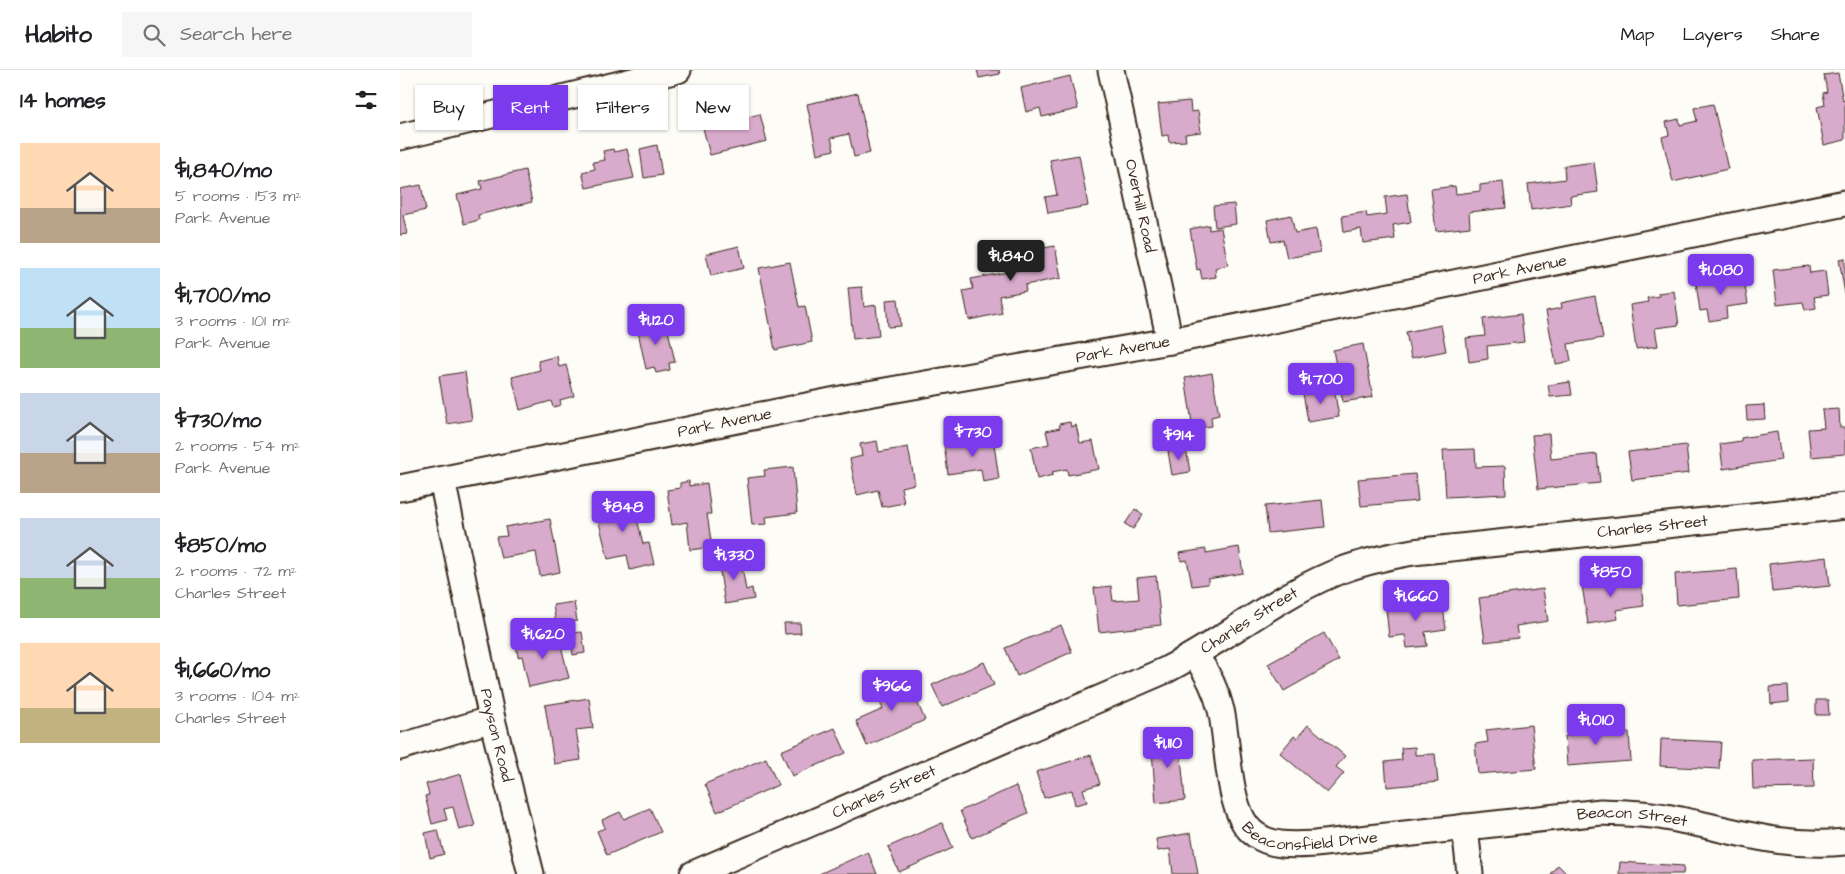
<!DOCTYPE html>
<html lang="en">
<head>
<meta charset="utf-8">
<style>
	body { margin:0; font-family:"Architects Daughter",sans-serif; background:#f6f6f6; color:#202124; height:100vh; display:flex; flex-direction:column; font-size:19px; white-space:nowrap }
	* { box-sizing:border-box; margin:0 }
	p { font-size:16px; color:#757577 }
	.icon { flex:none; width:28px; height:28px; fill:none; stroke:currentColor; stroke-width:2; stroke-linecap:round; stroke-linejoin:round }
	.map { position:relative; flex:1; overflow:hidden }
	.details { display:flex; flex-direction:column; background:#fff; width:400px }
	.details>* { flex:none }
	.top-card { position:absolute; left:15px; top:15px; width:475px; height:45px; display:flex; gap:10px }
	.price { position:absolute; translate:-50% -42px; padding:0 11px; border-radius:5px; background:#7c3aed; color:#fff; font-size:16px; line-height:32px; filter:drop-shadow(0 1px 2px #0008) }
	.price::after { content:''; position:absolute; left:50%; top:30px; width:15px; height:11px; margin-left:-8px; background:inherit; clip-path:polygon(0 0,100% 0,50% 100%) }
	.price.selected { background:#222; color:#fff }
	ul { padding:0; list-style:none }
	li { display:flex; align-items:center; gap:15px; height:125px; padding:0 20px }
	li span { display:grid; place-items:center; flex:none; width:140px; height:100px; border-radius:0px; color:#555 }
	li>.icon { margin-inline-start:auto }
	span .icon { width:60px; height:60px; fill:#fffc; stroke-width:1 }
	li b { font-size:21px }
	h2 { display:flex; justify-content:space-between; align-items:center; height:60px; padding:0 20px; font-size:21px }
	.pill { padding:0 18px; border-radius:0px; background:#fff; box-shadow:0 1px 4px #0004; font-size:18px; line-height:45px }
	.pill.selected { background:#7c3aed; color:#fff }
	header { display:flex; align-items:center; gap:30px; box-sizing:border-box; height:70px; padding:0 25px; background:#fff; border-bottom:1px solid #e0e0e0 }
	header strong { font-size:24px }
	nav { display:flex; gap:28px; margin-inline-start:auto; font-size:18px }
	.search { width:350px; height:45px; background:#f6f6f6; display:flex; align-items:center; gap:12px; box-sizing:border-box; padding:0 18px; border-radius:0px; color:#757577; font-size:19px }
	main { display:flex; flex:1; min-height:0 }
	.map>svg:first-child { display:block }
	.building { fill:#d8aacb; stroke:#3b2a1e }
	.lines { fill:none; stroke-linecap:round; stroke-linejoin:round }
	.minor-casing { stroke:#3b2a1e; stroke-width:29 }
	.minor { stroke:#fdfcf7; stroke-width:25 }
	.labels { text-anchor:middle; dominant-baseline:central; stroke-width:4; stroke-linejoin:round; paint-order:stroke }
	.street-label { font-size:16px; fill:#3b2a1e; stroke:#fdfcf7 }
</style>
</head>
<body>
<header>
<strong>Habito</strong>
<div class="search"><svg class="icon" aria-label="search" viewBox="0 0 24 24"><circle cx="10" cy="10" r="6"/><path d="M15 15l6 6"/></svg>Search here</div>
<nav><a>Map</a><a>Layers</a><a>Share</a></nav>
</header>
<main>
<section class="details">
<h2>14 homes<svg class="icon" aria-label="filters" viewBox="0 0 24 24"><path d="M4 7h16M4 17h16"/><circle cx="9" cy="7" r="2"/><circle cx="15" cy="17" r="2"/></svg></h2>
<ul>
<li><span style="background:linear-gradient(#ffd9b3 65%,#b9a48a 0)"><svg class="icon" aria-label="home" viewBox="0 0 24 24"><path d="M3 11l9-7 9 7M6 9v11h12V9"/></svg></span><div><b>$1,840/mo</b><p>5 rooms · 153 m²</p><p>Park Avenue</p></div></li>
<li><span style="background:linear-gradient(#bfe0f5 60%,#8fb573 0)"><svg class="icon" aria-label="home" viewBox="0 0 24 24"><path d="M3 11l9-7 9 7M6 9v11h12V9"/></svg></span><div><b>$1,700/mo</b><p>3 rooms · 101 m²</p><p>Park Avenue</p></div></li>
<li><span style="background:linear-gradient(#c9d6e8 60%,#b9a48a 0)"><svg class="icon" aria-label="home" viewBox="0 0 24 24"><path d="M3 11l9-7 9 7M6 9v11h12V9"/></svg></span><div><b>$730/mo</b><p>2 rooms · 54 m²</p><p>Park Avenue</p></div></li>
<li><span style="background:linear-gradient(#c9d6e8 60%,#8fb573 0)"><svg class="icon" aria-label="home" viewBox="0 0 24 24"><path d="M3 11l9-7 9 7M6 9v11h12V9"/></svg></span><div><b>$850/mo</b><p>2 rooms · 72 m²</p><p>Charles Street</p></div></li>
<li><span style="background:linear-gradient(#ffd9b3 65%,#c2b280 0)"><svg class="icon" aria-label="home" viewBox="0 0 24 24"><path d="M3 11l9-7 9 7M6 9v11h12V9"/></svg></span><div><b>$1,660/mo</b><p>3 rooms · 104 m²</p><p>Charles Street</p></div></li>
</ul>
</section>
<div class="map">
<svg width="1445" height="804" viewBox="0 0 1445 804">
	<rect width="100%" height="100%" fill="#fdfcf7"/>
	<filter id="ink" filterUnits="userSpaceOnUse"><feTurbulence type="fractalNoise" baseFrequency=".02" numOctaves="2"/><feDisplacementMap in="SourceGraphic" scale="10" xChannelSelector="R" yChannelSelector="G"/><feConvolveMatrix kernelMatrix="1 2 1 2 8 2 1 2 1" color-interpolation-filters="sRGB"/></filter>
	<g filter="url(#ink)">
		<g class="building">
			<polygon points="577,0 599,0 600,4 579,8"/>
			<polygon points="1438,3 1443,31 1445,30 1445,70 1424,75 1417,37 1425,35 1423,23 1427,22 1424,5"/>
			<polygon points="670,6 678,39 642,47 640,38 626,42 621,18"/>
			<polygon points="458,23 470,83 454,87 449,64 431,68 434,80 417,84 407,34"/>
			<polygon points="790,31 791,42 798,41 801,62 785,64 786,71 769,72 768,65 762,66 758,34"/>
			<polygon points="1313,34 1328,99 1273,112 1262,67 1269,65 1266,52 1279,49 1280,55 1297,51 1294,38"/>
			<polygon points="360,44 367,71 310,85 303,58"/>
			<polygon points="257,75 262,105 244,108 240,79"/>
			<polygon points="213,79 214,82 227,79 234,108 186,118 182,102 195,99 193,92 205,90 203,81"/>
			<polygon points="679,85 688,136 648,143 645,127 657,125 650,90"/>
			<polygon points="1194,92 1198,122 1170,126 1171,134 1131,140 1128,114 1165,109 1164,96"/>
			<polygon points="125,100 132,132 78,145 79,150 64,154 57,125 82,119 80,111"/>
			<polygon points="1103,112 1106,138 1069,142 1070,157 1036,161 1031,119 1055,116 1056,124 1080,121 1080,115"/>
			<polygon points="21,115 26,140 3,145 7,164 0,165 0,119"/>
			<polygon points="1007,124 1011,152 993,155 995,169 963,173 961,159 944,162 942,146 966,142 967,147 987,144 985,127"/>
			<polygon points="834,134 836,154 815,157 813,136"/>
			<polygon points="891,145 895,163 916,159 920,182 887,188 883,170 871,172 867,150"/>
			<polygon points="809,155 809,160 821,158 828,195 815,198 816,207 802,209 800,199 797,200 790,159"/>
			<polygon points="339,176 344,198 311,206 306,184"/>
			<polygon points="655,176 661,208 625,215 626,221 599,226 602,243 569,250 563,221 573,219 571,209 623,199 620,182"/>
			<polygon points="1445,188 1445,224 1439,189"/>
			<polygon points="390,192 399,237 405,236 412,272 375,280 359,198"/>
			<polygon points="1409,196 1410,203 1425,201 1428,225 1414,227 1416,238 1405,240 1403,232 1377,235 1373,200"/>
			<polygon points="1343,205 1348,234 1326,237 1327,248 1309,251 1307,240 1300,241 1296,213"/>
			<polygon points="462,217 464,237 476,235 479,266 453,269 448,218"/>
			<polygon points="1274,221 1279,255 1255,258 1258,276 1236,279 1230,235 1248,232 1247,228 1259,226 1258,223"/>
			<polygon points="1195,226 1203,268 1168,274 1171,291 1156,294 1146,241 1162,238 1161,233"/>
			<polygon points="498,229 501,256 488,257 486,230"/>
			<polygon points="1121,244 1124,272 1087,276 1088,289 1069,292 1066,268 1085,266 1083,249"/>
			<polygon points="266,251 275,292 269,293 270,300 256,303 254,297 246,299 237,257"/>
			<polygon points="1041,255 1046,281 1011,288 1006,262"/>
			<polygon points="963,274 973,327 943,332 933,280"/>
			<polygon points="157,286 159,297 166,295 174,326 160,330 161,335 153,337 151,331 120,340 112,307 140,300 138,291"/>
			<polygon points="65,302 72,350 47,354 39,306"/>
			<polygon points="812,303 819,345 811,347 812,356 793,359 785,308"/>
			<polygon points="1170,312 1172,325 1150,327 1148,315"/>
			<polygon points="934,318 939,347 908,352 903,323"/>
			<polygon points="1364,335 1365,349 1347,350 1346,336"/>
			<polygon points="1439,339 1440,358 1445,358 1445,384 1411,387 1408,359 1424,358 1422,340"/>
			<polygon points="670,352 671,357 676,355 680,373 693,371 699,399 668,405 667,399 652,402 653,405 637,409 631,378 649,374 646,361 660,358 659,354"/>
			<polygon points="1377,362 1381,390 1323,399 1320,374 1341,371 1341,368"/>
			<polygon points="1149,364 1151,389 1197,384 1200,413 1138,419 1132,365"/>
			<polygon points="593,367 599,409 583,412 581,399 548,404 544,374"/>
			<polygon points="477,371 479,382 508,377 515,414 501,417 504,433 482,437 478,420 457,425 450,389 462,386 460,374"/>
			<polygon points="1286,375 1289,403 1232,410 1228,382"/>
			<polygon points="786,378 790,402 772,405 768,381"/>
			<polygon points="1075,379 1076,397 1105,396 1106,424 1046,427 1043,380"/>
			<polygon points="393,397 397,443 366,447 367,454 352,455 347,408 365,406 364,400"/>
			<polygon points="1015,404 1018,431 961,436 958,409"/>
			<polygon points="289,411 289,416 307,413 311,444 307,444 312,477 290,480 287,452 272,455 267,420 280,418 280,413"/>
			<polygon points="232,427 243,474 249,473 254,494 230,500 227,485 208,489 195,436"/>
			<polygon points="922,430 925,457 868,463 865,436"/>
			<polygon points="735,439 743,445 733,459 725,454"/>
			<polygon points="150,449 160,502 140,506 136,482 101,488 96,467 107,466 105,457"/>
			<polygon points="839,477 843,503 808,509 808,514 792,516 787,490 781,491 779,483 806,479 806,483"/>
			<polygon points="340,485 346,520 352,518 354,529 325,534 318,489"/>
			<polygon points="1427,487 1430,516 1372,522 1369,494"/>
			<polygon points="1337,499 1339,529 1277,535 1275,504"/>
			<polygon points="756,506 761,555 699,562 694,518 711,516 713,531 739,529 737,508"/>
			<polygon points="1239,506 1244,536 1216,540 1218,549 1188,554 1182,515"/>
			<polygon points="1143,519 1148,551 1116,556 1118,568 1085,572 1079,528"/>
			<polygon points="1042,530 1046,559 1025,562 1027,576 1007,578 1005,565 989,567 986,538"/>
			<polygon points="174,532 177,551 156,554 153,535"/>
			<polygon points="384,553 400,553 401,563 385,564"/>
			<polygon points="661,555 672,582 617,606 605,578"/>
			<polygon points="182,562 185,583 173,585 170,563"/>
			<polygon points="158,563 169,608 129,617 122,586 118,587 116,573"/>
			<polygon points="924,563 939,590 884,621 868,594"/>
			<polygon points="584,592 594,615 542,637 532,615"/>
			<polygon points="504,602 525,650 467,676 456,651 483,639 476,624 490,617 487,610"/>
			<polygon points="1388,616 1389,632 1371,634 1370,617"/>
			<polygon points="189,628 193,658 176,660 181,690 154,694 145,635"/>
			<polygon points="1416,630 1428,630 1429,645 1416,645"/>
			<polygon points="1199,653 1200,664 1229,662 1231,691 1167,696 1165,666 1170,666 1169,655"/>
			<polygon points="908,655 945,686 936,697 944,703 927,723 880,683 894,666 897,668"/>
			<polygon points="1131,655 1136,699 1078,704 1075,674 1088,672 1086,660"/>
			<polygon points="435,658 446,683 392,706 381,681"/>
			<polygon points="779,665 785,730 756,733 751,667"/>
			<polygon points="1261,669 1321,672 1319,699 1260,696"/>
			<polygon points="1015,677 1015,685 1035,684 1038,712 987,717 985,692 1002,690 1001,678"/>
			<polygon points="691,685 700,714 683,719 687,732 675,735 672,720 644,728 636,702"/>
			<polygon points="366,688 378,715 317,742 305,714"/>
			<polygon points="1413,688 1414,718 1353,719 1352,690"/>
			<polygon points="61,704 75,756 59,760 53,737 44,739 47,750 32,754 25,726 29,725 26,714"/>
			<polygon points="616,716 628,743 572,768 560,741"/>
			<polygon points="250,738 261,762 207,785 197,761 205,758 202,750 220,742 224,749"/>
			<polygon points="542,753 553,778 499,802 488,777"/>
			<polygon points="38,760 44,784 30,788 25,763"/>
			<polygon points="791,763 798,804 773,804 770,779 758,781 756,769"/>
			<polygon points="468,782 477,804 419,804"/>
			<polygon points="1220,792 1284,796 1283,804 1219,804"/>
			<polygon points="1158,795 1167,804 1150,804"/>
		</g>
		<g class="lines">
			<g class="minor-casing">
				<g id="minor">
					<path id="s1" d="M711 0 770 271"/>
					<polyline points="0,67 278,0"/>
					<path id="s2" d="M42 410 92 649 131 804"/>
					<path id="s3" d="M0 418 451 327 770 271 1445 133"/>
					<path id="s4" d="M795 585C807 602 816 619 821 640 829 672 826 746 856 765 873 777 894 775 915 774L1201 742C1222 743 1244 743 1265 747 1328 758 1380 779 1445 772"/>
					<polyline points="0,677 92,649"/>
					<polyline points="1065,757 1070,804"/>
					<path id="s5" d="M293 804 766 600C823 571 873 529 932 504 958 493 985 487 1013 482L1445 436"/>
				</g>
			</g>
			<use href="#minor" class="minor"/>
		</g>
	</g>
	<g class="labels">
		<g class="street-label">
			<text stroke="none"><textPath href="#s1" startOffset="139">Overhill Road</textPath></text>
			<text stroke="none"><textPath href="#s3" startOffset="1141">Park Avenue</textPath></text>
			<text stroke="none"><textPath href="#s3" startOffset="736">Park Avenue</textPath></text>
			<text stroke="none"><textPath href="#s3" startOffset="331">Park Avenue</textPath></text>
			<text stroke="none"><textPath href="#s5" startOffset="1032">Charles Street</textPath></text>
			<text stroke="none"><textPath href="#s5" startOffset="612">Charles Street</textPath></text>
			<text stroke="none"><textPath href="#s2" startOffset="261">Payson Road</textPath></text>
			<text stroke="none"><textPath href="#s5" startOffset="208">Charles Street</textPath></text>
			<text stroke="none"><textPath href="#s4" startOffset="574">Beacon Street</textPath></text>
			<text stroke="none"><textPath href="#s4" startOffset="248">Beaconsfield Drive</textPath></text>
		</g>
	</g>
</svg>
<b class="price selected" style="left:611px;top:212px">$1,840</b>
<b class="price" style="left:1321px;top:226px">$1,080</b>
<b class="price" style="left:256px;top:276px">$1,120</b>
<b class="price" style="left:921px;top:335px">$1,700</b>
<b class="price" style="left:573px;top:388px">$730</b>
<b class="price" style="left:779px;top:391px">$914</b>
<b class="price" style="left:223px;top:463px">$848</b>
<b class="price" style="left:334px;top:511px">$1,330</b>
<b class="price" style="left:1211px;top:528px">$850</b>
<b class="price" style="left:1016px;top:552px">$1,660</b>
<b class="price" style="left:143px;top:590px">$1,620</b>
<b class="price" style="left:492px;top:642px">$966</b>
<b class="price" style="left:1196px;top:676px">$1,010</b>
<b class="price" style="left:768px;top:699px">$1,110</b>
<div class="top-card">
<a class="pill">Buy</a>
<a class="pill selected">Rent</a>
<a class="pill">Filters</a>
<a class="pill">New</a>
</div>
</div>
</main>
</body>
</html>
